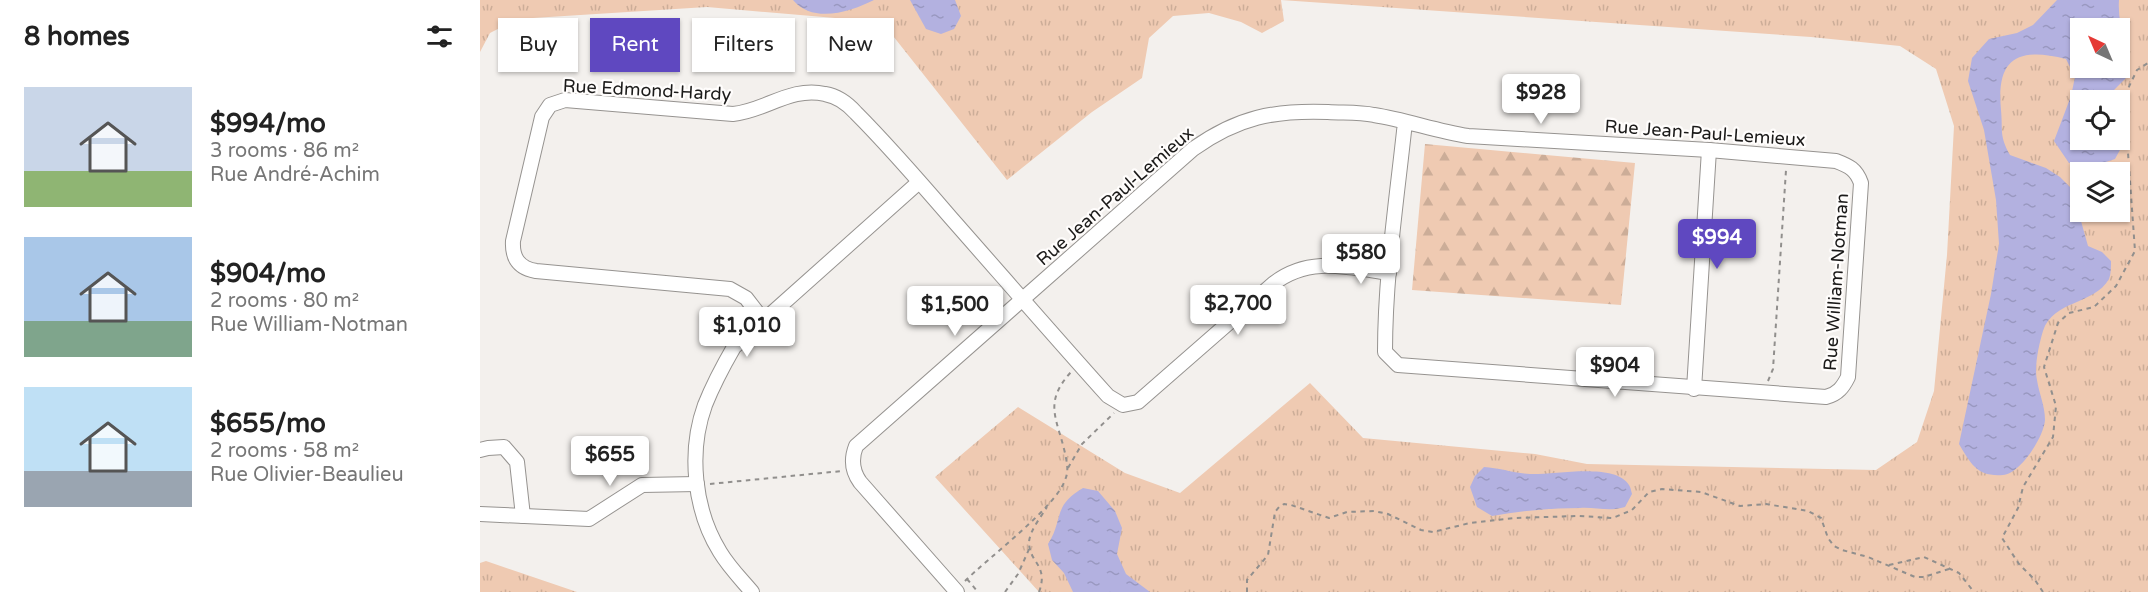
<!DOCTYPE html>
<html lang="en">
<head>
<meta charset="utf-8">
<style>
	body { margin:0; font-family:"Varela Round",sans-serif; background:#f6f6f6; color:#222; height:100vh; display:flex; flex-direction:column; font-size:22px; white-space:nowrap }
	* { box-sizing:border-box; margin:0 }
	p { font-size:20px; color:#767676 }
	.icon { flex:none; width:33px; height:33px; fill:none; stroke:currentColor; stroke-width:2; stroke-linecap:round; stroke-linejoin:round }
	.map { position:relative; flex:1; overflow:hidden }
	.sheet { display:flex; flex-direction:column; background:#fff; width:480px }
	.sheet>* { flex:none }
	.banner { position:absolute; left:18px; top:18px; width:570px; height:54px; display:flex; gap:12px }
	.needle { width:39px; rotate:316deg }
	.tools { position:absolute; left:1590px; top:18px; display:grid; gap:12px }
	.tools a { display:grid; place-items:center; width:60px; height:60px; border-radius:0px; background:#fff; box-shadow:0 2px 4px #0004; font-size:30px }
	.price { position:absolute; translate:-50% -51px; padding:0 14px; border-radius:6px; background:#fff; color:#222; font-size:20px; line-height:39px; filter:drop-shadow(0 2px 3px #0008) }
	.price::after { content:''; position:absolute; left:50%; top:36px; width:18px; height:14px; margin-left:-9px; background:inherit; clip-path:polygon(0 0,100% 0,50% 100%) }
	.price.selected { background:#5f48c0; color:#fff }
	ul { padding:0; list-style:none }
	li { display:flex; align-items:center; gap:18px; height:150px; padding:0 24px }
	li span { display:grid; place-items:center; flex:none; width:168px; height:120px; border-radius:0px; color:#555 }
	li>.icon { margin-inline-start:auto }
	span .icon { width:72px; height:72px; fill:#fffc; stroke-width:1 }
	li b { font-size:26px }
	h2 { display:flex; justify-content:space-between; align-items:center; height:72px; padding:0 24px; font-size:26px }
	.pill { padding:0 21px; border-radius:0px; background:#fff; box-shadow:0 2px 4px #0004; font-size:21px; line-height:54px }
	.pill.selected { background:#5f48c0; color:#fff }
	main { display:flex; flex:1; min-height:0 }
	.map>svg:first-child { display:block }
	.grass { fill:url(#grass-tufts); fill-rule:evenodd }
	.forest { fill:url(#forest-firs) }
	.water { fill:url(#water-ripples); fill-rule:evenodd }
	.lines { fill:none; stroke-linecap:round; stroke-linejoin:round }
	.minor-casing { stroke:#969390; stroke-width:16 }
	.path { stroke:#918f8d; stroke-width:2; stroke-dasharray:4.5 4.5; stroke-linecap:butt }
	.minor { stroke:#fff; stroke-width:14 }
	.labels { text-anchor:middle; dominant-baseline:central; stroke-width:4.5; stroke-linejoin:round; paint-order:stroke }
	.street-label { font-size:18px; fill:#1b1a19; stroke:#fffdfc }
</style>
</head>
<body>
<main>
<section class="sheet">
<h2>8 homes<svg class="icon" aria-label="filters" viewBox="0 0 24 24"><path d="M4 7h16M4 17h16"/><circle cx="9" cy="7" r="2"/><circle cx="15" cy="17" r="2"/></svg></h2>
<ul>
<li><span style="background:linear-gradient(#c9d6e8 70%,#8fb573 0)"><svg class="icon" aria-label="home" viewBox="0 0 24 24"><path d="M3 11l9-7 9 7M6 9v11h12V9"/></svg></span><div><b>$994/mo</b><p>3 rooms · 86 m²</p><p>Rue André-Achim</p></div></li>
<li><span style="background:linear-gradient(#a9c7e8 70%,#7fa58c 0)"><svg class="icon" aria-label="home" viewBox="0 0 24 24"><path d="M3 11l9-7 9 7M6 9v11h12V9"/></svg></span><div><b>$904/mo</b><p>2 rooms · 80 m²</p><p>Rue William-Notman</p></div></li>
<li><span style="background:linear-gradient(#bfe0f5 70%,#9aa5b1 0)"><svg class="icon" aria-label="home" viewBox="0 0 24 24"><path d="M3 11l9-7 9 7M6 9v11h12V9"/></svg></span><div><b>$655/mo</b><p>2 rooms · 58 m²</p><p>Rue Olivier-Beaulieu</p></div></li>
</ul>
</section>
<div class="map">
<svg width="1668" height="592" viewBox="0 0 1668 592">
	<defs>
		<pattern id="grass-tufts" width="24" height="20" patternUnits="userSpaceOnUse" patternTransform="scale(1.5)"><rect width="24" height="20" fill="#efcab2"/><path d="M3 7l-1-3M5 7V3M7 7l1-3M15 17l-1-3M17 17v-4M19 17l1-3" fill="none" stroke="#ccad98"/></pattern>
		<pattern id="forest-firs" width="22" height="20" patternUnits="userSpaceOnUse" patternTransform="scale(1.5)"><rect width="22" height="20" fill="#efcab2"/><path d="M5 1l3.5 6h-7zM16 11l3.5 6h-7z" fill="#ccad98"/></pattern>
		<pattern id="water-ripples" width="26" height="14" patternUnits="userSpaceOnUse" patternTransform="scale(1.5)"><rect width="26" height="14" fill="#b3b1e0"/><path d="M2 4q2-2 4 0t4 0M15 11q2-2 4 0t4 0" fill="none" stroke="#9998c0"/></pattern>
	</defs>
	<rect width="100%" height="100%" fill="#f3f0ed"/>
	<g class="grass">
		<path d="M0 0H1668V592H559L455 477 538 407 645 473 700 493 830 383 883 438 1055 454 1107 464 1396 470 1437 442 1454 391 1467 255 1474 126 1456 69 1420 46 1331 37 801 0 804 21 782 33 761 22 729 13 693 16 669 38 662 78 612 112 527 180 402 22 227 7 37 19 10 33 0 52ZM1600 28H1640V68H1600ZM1600 100H1640V140H1600ZM1600 172H1640V212H1600Z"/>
		<polygon points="6,561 97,592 0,592 0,563"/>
	</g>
	<polygon class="forest" points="945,144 1155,163 1141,305 932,290"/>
	<g class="water">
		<path d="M313 0H394C370 12 333 24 313 0Z"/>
		<polygon points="430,0 475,0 481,16 474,29 461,34 446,29"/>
		<path d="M1577 0H1639C1637 29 1650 48 1649 75L1624 100H1600V140H1633L1641 148 1635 159 1614 166 1589 163 1574 141 1591 96 1595 77 1586 59C1538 47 1516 58 1521 110 1523 131 1519 135 1530 155L1566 168 1580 177 1592 189 1608 246 1622 252 1631 261C1631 267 1631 274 1629 279 1614 305 1573 300 1563 331 1559 344 1554 367 1557 380 1559 394 1565 405 1565 420 1564 437 1540 474 1523 475 1497 477 1491 464 1479 444L1511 294 1519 244 1516 200 1504 130 1488 81 1492 58 1509 39 1537 33 1553 25ZM1640 28V68H1600V28Z"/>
		<path d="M1004 467C1019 468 1034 473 1050 474 1074 475 1135 462 1149 485 1151 488 1151 491 1152 494L1145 507C1129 512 1116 507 1100 508 1070 508 1041 511 1012 516L997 507 990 487 995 476Z"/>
		<path d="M603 488 618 491 635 511 642 528 637 554 646 574 670 592H593L584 573 572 560 568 544C584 519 572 506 603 488Z"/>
	</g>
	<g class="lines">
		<g class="minor-casing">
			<g id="minor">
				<path d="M283 320 266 298 250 289 56 271C39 268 32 258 33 241L62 117 70 105 85 100 253 114C285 111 311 86 345 94 357 96 368 104 376 113 409 146 440 182 471 218 523 277 575 337 628 396L643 405 658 402 793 284C828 256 867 267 909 273"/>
				<polyline points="1214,389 1229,150"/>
				<polyline points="0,450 8,448 24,447 37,462 43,516"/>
				<polyline points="0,514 109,519 162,485 217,484"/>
				<path d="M272 592C261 579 249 567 240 552 214 510 208 452 225 405 233 385 243 366 254 347L439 182"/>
				<path d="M477 592 380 482C372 471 371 459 376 446L713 149C758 117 794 110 848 112 863 113 879 112 894 115 926 120 956 131 988 136L1229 150 1356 161C1369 166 1376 169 1381 183L1368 377C1363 387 1358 394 1346 397L918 365 905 352C905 275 917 198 925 122"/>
			</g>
		</g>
		<g class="path">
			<polyline points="1640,175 1648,174"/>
			<polyline points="1288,381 1293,369 1306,170"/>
			<polyline points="588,468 602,444 634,413"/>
			<polyline points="230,484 362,471"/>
			<polyline points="1409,565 1444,557 1479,573 1494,592"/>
			<polyline points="487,579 498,592"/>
			<path d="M485 581C508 558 576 507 585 480 589 471 587 463 585 453 577 418 563 403 591 372"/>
			<polyline points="525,592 538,574 550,547"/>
			<path d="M559 592C569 565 549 563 549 542 550 530 561 517 567 507"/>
			<polyline points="767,592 767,580 788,555 795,512 799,507 804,504 811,505 849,518 867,512 894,511 908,514 941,530 953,532 990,523 1035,518 1098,516 1133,518 1152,510 1169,492 1182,489 1221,492 1260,506 1286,504 1328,511 1341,518 1348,538 1354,546 1362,550 1388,557 1435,577 1444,577 1469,569"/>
			<polyline points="1563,592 1555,580 1539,564 1522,538 1538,508 1543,487 1573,437 1576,406 1564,367 1578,323 1589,313 1614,307 1636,286 1655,251 1644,97 1657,70 1668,63"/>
		</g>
		<use href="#minor" class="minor"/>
	</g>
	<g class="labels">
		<g class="street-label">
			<text transform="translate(167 90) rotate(3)">Rue Edmond-Hardy</text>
			<text transform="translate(1225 133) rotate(4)">Rue Jean-Paul-Lemieux</text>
			<text transform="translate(635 196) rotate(-41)">Rue Jean-Paul-Lemieux</text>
			<text transform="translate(1356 282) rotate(-86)">Rue William-Notman</text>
		</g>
	</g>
</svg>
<div class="tools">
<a><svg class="needle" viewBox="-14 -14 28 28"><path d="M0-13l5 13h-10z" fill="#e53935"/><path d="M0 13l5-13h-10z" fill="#767676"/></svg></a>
<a><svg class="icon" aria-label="locate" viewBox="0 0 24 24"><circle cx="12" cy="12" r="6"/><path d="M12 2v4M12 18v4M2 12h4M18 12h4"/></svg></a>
<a><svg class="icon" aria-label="layers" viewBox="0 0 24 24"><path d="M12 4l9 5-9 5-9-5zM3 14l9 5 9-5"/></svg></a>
</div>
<b class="price" style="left:1061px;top:125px">$928</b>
<b class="price selected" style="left:1237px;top:270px">$994</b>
<b class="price" style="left:881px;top:285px">$580</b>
<b class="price" style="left:758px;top:336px">$2,700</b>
<b class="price" style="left:475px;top:337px">$1,500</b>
<b class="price" style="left:267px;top:358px">$1,010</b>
<b class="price" style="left:1135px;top:398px">$904</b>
<b class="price" style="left:130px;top:487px">$655</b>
<div class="banner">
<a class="pill">Buy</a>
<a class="pill selected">Rent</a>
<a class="pill">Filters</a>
<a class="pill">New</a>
</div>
</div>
</main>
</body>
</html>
